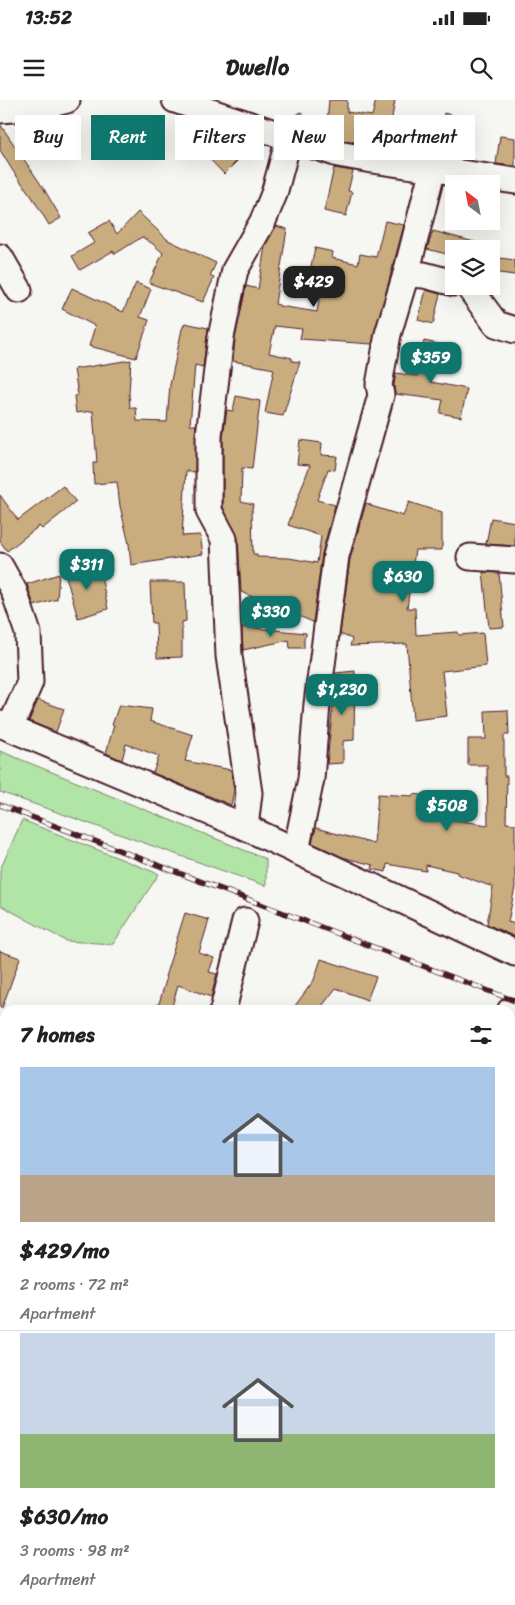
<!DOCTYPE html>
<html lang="en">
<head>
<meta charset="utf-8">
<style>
	body { margin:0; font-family:Sriracha,sans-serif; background:#f2f2f2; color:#222; height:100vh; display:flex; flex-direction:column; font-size:19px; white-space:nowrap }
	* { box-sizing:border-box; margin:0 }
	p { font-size:16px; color:#767676 }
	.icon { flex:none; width:28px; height:28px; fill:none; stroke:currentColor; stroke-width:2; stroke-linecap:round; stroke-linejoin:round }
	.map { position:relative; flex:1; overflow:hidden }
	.drawer { position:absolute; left:0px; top:905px; width:515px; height:600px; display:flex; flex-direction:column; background:#fff; border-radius:15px 15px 0 0; box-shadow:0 5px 20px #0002 }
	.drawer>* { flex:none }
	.top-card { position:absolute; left:15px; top:15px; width:485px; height:45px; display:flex; gap:10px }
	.needle { width:32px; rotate:328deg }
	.tools { position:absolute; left:445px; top:75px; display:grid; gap:10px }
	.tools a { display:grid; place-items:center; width:55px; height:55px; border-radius:0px; background:#fff; box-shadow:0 5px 20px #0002; font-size:25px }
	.price { position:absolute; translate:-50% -42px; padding:0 11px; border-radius:10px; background:#0f766e; color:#fff; font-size:16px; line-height:32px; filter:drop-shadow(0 1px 2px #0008) }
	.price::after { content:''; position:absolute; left:50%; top:30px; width:15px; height:11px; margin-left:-8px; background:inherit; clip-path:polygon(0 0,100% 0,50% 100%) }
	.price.active { background:#222; color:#fff }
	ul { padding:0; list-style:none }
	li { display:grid; align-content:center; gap:10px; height:265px; padding:0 20px }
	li+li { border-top:1px solid #e0e0e0 }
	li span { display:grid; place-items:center; height:155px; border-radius:0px; color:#555 }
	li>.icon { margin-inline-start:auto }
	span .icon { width:90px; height:90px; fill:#fffc; stroke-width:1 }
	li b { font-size:21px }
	h2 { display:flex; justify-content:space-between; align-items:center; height:60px; padding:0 20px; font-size:21px }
	.chip { padding:0 18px; border-radius:0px; background:#fff; box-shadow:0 5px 20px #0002; font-size:18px; line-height:45px }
	.chip.active { background:#0f766e; color:#fff }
	.status { display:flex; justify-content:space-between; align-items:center; height:35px; padding:0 25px; background:#fff; direction:ltr }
	.status svg { height:14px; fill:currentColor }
	header { display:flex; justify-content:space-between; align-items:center; height:65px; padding:0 20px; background:#fff; font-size:22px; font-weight:700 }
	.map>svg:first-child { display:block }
	.green { fill:#b0e5a7; stroke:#7d8269 }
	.building { fill:#caad7f; stroke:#4a1f2b }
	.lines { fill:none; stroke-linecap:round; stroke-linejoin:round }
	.minor-casing { stroke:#4a1f2b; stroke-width:29 }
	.highway-casing { stroke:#4a1f2b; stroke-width:31 }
	.minor { stroke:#f6f6f2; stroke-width:25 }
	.highway { stroke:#f9e181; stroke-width:28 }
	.rail-casing { stroke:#4a1f2b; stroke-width:5.5 }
	.rail { stroke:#f6f6f2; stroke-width:4; stroke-dasharray:11; stroke-linecap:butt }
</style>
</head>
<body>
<div class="status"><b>13:52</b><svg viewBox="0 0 49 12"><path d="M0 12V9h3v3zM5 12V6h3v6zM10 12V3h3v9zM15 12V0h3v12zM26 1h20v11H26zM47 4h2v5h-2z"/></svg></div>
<header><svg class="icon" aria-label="menu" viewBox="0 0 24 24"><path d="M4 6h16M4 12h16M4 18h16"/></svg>Dwello<svg class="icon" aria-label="search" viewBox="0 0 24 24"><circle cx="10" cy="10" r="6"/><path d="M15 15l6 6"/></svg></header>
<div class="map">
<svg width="515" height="1505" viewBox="0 0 515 1505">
	<rect width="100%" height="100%" fill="#f6f6f2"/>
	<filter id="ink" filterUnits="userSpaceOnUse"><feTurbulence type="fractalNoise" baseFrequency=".02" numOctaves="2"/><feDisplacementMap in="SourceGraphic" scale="10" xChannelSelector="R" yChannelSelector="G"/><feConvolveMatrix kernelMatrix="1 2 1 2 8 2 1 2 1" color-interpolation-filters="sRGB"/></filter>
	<g filter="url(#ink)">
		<g class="green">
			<polygon points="0,651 266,759 266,786 0,692"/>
			<polygon points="22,720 159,774 113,844 66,841 0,805 0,770"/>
			<polygon points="182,1500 228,1500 236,1505 179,1505"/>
		</g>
		<g class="building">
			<polygon points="329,0 347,0 347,12 372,16 376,0 395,0 389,34 364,29 361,43 342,40 326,35"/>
			<polygon points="301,12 312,29 311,30 286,22"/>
			<polygon points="444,13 458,17 454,57 438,55"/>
			<polygon points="0,24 44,89 61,118 49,125 32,97 13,71 0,50"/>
			<polygon points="224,32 230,33 247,51 224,74 203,52"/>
			<polygon points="500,36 515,38 515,66 496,64"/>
			<polygon points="334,68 353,71 348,91 352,92 346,116 324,111"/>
			<polygon points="138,112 168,140 216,163 210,176 214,178 203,202 149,183 163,153 153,144 142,137 115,154 113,151 80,170 72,156 94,143 88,133 109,121 117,134"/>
			<polygon points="385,121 404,125 372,244 300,239 302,229 275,226 269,253 292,258 292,261 300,262 283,316 265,313 274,269 233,261 235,239 246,186 258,189 265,146 276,126 287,129 275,204 279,205 279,206 317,212 323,178 309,175 315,148 333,152 332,158 358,164 360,154 376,157"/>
			<polygon points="433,131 482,144 481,149 454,149 454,156 427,149"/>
			<polygon points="491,157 515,160 515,175 491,172"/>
			<polygon points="136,183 151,189 140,217 149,220 136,258 89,246 95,226 62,209 72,188 123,212"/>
			<polygon points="426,190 440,194 433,224 418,220"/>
			<polygon points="185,223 208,228 203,267 195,265 190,325 196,325 195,372 186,371 182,436 200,435 203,454 131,465 129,444 120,406 117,382 94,384 93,363 97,363 93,311 76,313 74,296 78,295 74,269 131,260 129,293 130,308 136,308 137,321 167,322 170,285 182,229"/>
			<polygon points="424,241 438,244 431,282 467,289 461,317 440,313 443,300 395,294 394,285 396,273 417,276"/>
			<polygon points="236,296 260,301 252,369 242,368 241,401 253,404 252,409 253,454 257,454 257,457 289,458 317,463 321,436 288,425 310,365 297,364 300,340 322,343 321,355 337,356 335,370 328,369 317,400 335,405 322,454 313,522 241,492 238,438 223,407 223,336 227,310 233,311"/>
			<polygon points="63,386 76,402 42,429 39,426 7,451 0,441 0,395 18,420"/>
			<polygon points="409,402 442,413 442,450 415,450 407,508 415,508 416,535 458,532 459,535 483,533 486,566 442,571 447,616 413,620 407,544 350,546 352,539 340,534 350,459 366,403 371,405 371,406 403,416"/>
			<polygon points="491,418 515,422 515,446 486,444"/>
			<polygon points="99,466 108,509 78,518 65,473"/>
			<polygon points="483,472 499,473 504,527 489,528"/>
			<polygon points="59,474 57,499 34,506 27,484"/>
			<polygon points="150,482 185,482 186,521 182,522 182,557 157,558 156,523 152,523"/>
			<polygon points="242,527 306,533 306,536 304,537 304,548 290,548 289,540 243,550"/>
			<polygon points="355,571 354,640 343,641 343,663 327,664 336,573"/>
			<polygon points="38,600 64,609 56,632 29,621"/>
			<polygon points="119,605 152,609 150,621 193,635 185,661 231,670 234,690 231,705 153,673 159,656 126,644 122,660 106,653 114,625 112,625"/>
			<polygon points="508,610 509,635 504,635 504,676 507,676 506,723 515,724 515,787 508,822 515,824 515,837 487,824 493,787 457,774 457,772 426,765 426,771 387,764 386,772 372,769 373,765 342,757 312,743 316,728 374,744 378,694 413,696 413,694 438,697 435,717 488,725 487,665 468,665 468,639 486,639 485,611"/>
			<polygon points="185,813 209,820 199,853 214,858 209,872 217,874 211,897 178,885 171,910 157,910 167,877 165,877"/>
			<polygon points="0,851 20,858 2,908 0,908"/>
			<polygon points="321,859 376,877 367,900 336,888 319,910 292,910 314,880"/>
		</g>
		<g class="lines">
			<g class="minor-casing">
				<g id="minor">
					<polyline points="175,0 338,54 372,60 515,81"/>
					<polyline points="0,10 38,7 67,0"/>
					<polyline points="0,157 19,190"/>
					<polyline points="406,174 424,175 454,183"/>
					<polyline points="468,186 496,224 515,230"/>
					<polyline points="470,457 515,460"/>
					<polyline points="0,466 14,491 28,533 30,582 10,628"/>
					<polyline points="0,624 245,727 515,853"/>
					<polyline points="245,727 249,693 229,556 224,439 209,411 209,335 221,237 235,170 263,121 274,94 289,38"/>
					<polyline points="296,751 311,679 317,604 336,456 381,295 379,285 388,234 406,174 433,68"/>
					<polyline points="223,910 245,821"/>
					<polyline points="510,911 515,912"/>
					<polyline points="0,977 5,979"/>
					<polyline points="510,1207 515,1210"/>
					<polyline points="0,1495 7,1505"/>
					<polyline points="137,1505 139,1500"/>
				</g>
			</g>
			<g class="highway-casing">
				<g id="highway">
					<polyline points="0,1121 5,1123"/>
					<polyline points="510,1341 515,1343"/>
				</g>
			</g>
			<use href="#minor" class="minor"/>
			<use href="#highway" class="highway"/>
			<g class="rail-casing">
				<polyline id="rail" points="0,705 515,901"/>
			</g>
			<use href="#rail" class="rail"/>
		</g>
	</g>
</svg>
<div class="tools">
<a><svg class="needle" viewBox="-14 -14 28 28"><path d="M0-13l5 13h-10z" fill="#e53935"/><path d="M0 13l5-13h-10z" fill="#767676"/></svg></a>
<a><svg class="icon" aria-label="layers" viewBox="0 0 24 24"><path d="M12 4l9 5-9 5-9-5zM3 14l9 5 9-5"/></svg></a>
</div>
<b class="price active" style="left:314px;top:208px">$429</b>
<b class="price" style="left:431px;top:284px">$359</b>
<b class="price" style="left:87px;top:491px">$311</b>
<b class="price" style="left:403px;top:503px">$630</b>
<b class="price" style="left:271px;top:538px">$330</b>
<b class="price" style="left:342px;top:616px">$1,230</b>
<b class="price" style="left:447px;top:732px">$508</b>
<div class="top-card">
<a class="chip">Buy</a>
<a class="chip active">Rent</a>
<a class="chip">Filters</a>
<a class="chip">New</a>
<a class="chip">Apartment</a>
</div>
<section class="drawer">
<h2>7 homes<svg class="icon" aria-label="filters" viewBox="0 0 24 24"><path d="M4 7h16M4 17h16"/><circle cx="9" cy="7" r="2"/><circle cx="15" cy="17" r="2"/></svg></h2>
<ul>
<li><span style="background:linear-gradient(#a9c7e8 70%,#b9a48a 0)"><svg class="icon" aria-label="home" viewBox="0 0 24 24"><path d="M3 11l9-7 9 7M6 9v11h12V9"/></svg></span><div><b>$429/mo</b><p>2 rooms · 72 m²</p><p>Apartment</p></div></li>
<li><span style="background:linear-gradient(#c9d6e8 65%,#8fb573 0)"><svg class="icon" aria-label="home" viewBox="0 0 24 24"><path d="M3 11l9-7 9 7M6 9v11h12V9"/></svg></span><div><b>$630/mo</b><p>3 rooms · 98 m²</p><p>Apartment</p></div></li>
</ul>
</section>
</div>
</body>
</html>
